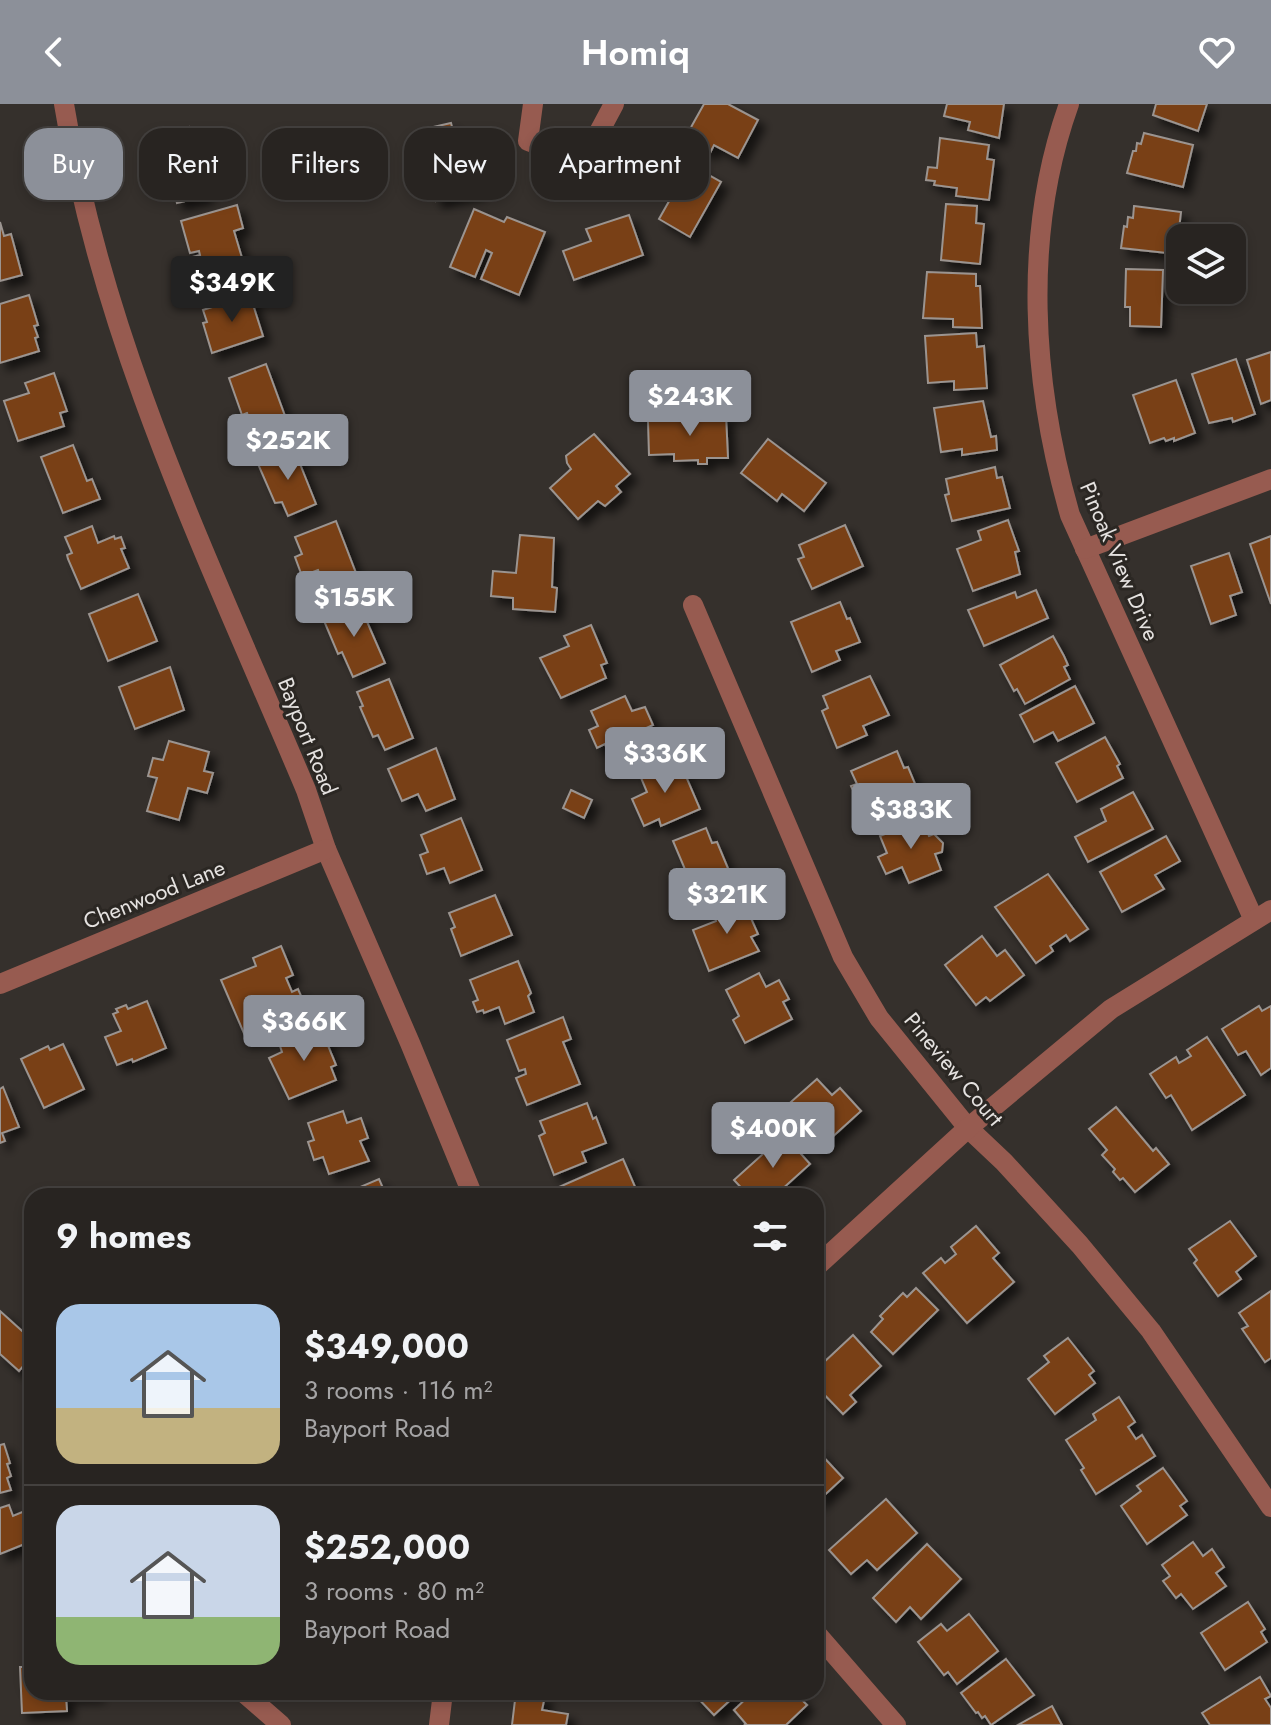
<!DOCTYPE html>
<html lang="en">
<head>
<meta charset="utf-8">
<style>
	body { margin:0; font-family:Jost,sans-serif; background:#34302e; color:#f1f3f6; height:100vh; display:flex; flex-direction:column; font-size:30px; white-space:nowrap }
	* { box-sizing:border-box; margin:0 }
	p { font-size:26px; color:#a5a4a5 }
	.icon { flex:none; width:44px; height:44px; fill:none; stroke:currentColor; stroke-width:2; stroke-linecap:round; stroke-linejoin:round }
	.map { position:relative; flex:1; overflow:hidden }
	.sheet { position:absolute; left:24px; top:1084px; width:800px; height:512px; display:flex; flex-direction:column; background:#282421; border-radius:24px; box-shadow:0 4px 12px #0003,0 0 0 2px #44413f }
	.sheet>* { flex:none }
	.hud { position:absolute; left:24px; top:24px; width:800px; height:72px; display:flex; gap:16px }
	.fabs { position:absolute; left:1166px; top:120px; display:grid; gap:16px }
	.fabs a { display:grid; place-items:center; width:80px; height:80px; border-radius:16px; background:#282421; box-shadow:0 4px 12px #0003,0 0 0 2px #44413f; font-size:40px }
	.price { position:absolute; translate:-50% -68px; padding:0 18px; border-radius:8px; background:#8c9099; color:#fff; font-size:26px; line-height:52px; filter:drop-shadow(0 2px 4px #0008) }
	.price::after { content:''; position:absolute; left:50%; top:48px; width:24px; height:18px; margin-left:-12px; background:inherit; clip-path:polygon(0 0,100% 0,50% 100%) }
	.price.current { background:#222; color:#fff }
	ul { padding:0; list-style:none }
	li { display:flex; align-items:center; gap:24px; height:200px; padding:0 32px }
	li+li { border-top:2px solid #44413f }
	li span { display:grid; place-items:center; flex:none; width:224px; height:160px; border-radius:24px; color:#555 }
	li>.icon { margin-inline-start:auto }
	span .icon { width:96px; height:96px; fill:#fffc; stroke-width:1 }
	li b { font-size:34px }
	h2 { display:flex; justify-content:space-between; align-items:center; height:96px; padding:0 32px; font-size:34px }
	.chip { padding:0 28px; border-radius:24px; background:#282421; box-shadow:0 4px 12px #0003,0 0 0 2px #44413f; font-size:28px; line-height:72px }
	.chip.current { background:#8c9099; color:#fff }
	header { display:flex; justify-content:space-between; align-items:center; height:104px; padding:0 32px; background:#8c9099; color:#fff; font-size:36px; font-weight:600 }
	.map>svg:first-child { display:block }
	.building { fill:#793f13; stroke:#9b9490; stroke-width:2; filter:url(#shadow) }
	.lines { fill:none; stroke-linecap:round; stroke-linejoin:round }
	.minor { stroke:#975b50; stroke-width:20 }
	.labels { text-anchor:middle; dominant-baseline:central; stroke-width:6; stroke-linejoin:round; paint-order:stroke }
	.street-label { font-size:22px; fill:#e5e2e0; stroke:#2b2723 }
</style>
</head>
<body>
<header><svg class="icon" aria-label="back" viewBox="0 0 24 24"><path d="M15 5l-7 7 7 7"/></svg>Homiq<svg class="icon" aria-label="heart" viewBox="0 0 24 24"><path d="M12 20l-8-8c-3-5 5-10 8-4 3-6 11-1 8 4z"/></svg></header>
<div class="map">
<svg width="1271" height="1621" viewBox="0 0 1271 1621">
	<defs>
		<filter id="shadow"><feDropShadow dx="7" dy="7" stdDeviation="4" flood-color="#0009"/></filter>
	</defs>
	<rect width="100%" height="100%" fill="#35302c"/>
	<g class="building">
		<polygon points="704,0 728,0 758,16 738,54 714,41 710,49 685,34"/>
		<polygon points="947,0 1004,0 999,34 968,26 970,18 944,12"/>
		<polygon points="1156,0 1207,0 1198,27 1153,11"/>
		<polygon points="451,19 458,46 462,45 468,67 473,65 478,87 436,97 420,26"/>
		<polygon points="189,23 206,92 177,99 171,73 165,74 159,53 154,55 149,33"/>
		<polygon points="1144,29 1193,41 1183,83 1127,69 1133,47 1136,47 1137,39 1141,40"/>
		<polygon points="940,34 989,41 987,55 994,56 989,96 956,92 957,84 934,81 935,77 926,76 928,63 937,64"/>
		<polygon points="675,52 721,78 690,133 659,115 672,92 657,83"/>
		<polygon points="946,100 977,102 976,119 984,120 980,160 941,156"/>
		<polygon points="237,101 243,124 234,127 245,164 189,180 182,156 200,151 199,147 190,149 181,117"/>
		<polygon points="1134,102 1181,108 1176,150 1121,144 1124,122 1127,123 1128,113 1133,114"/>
		<polygon points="474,105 504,118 507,113 545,128 519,191 481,175 492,149 486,146 475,173 450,163"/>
		<polygon points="629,111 643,151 574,176 563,147 591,137 586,125"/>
		<polygon points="0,118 4,132 11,130 22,171 0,177"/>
		<polygon points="1126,165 1163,166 1161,223 1130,222 1130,203 1125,203"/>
		<polygon points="927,168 976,170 976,182 980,182 982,224 953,223 953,215 923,214"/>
		<polygon points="29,191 38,221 34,222 38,233 35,234 39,247 0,259 0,200"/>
		<polygon points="250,191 263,232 212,249 203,219 207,218 203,206"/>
		<polygon points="976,229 977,243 984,242 987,284 954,286 954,277 928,279 925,232"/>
		<polygon points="1271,248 1271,296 1261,300 1247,256"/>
		<polygon points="1236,255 1255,310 1233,318 1232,314 1209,319 1192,270"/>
		<polygon points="266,260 289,323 257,335 247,309 242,311 229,274"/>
		<polygon points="54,269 67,307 60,309 64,322 18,337 4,297 29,289 25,279"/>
		<polygon points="1176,276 1195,329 1174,337 1174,334 1166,337 1164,334 1150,339 1133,291"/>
		<polygon points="983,297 991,333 996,332 997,346 962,351 962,345 941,348 934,304"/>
		<polygon points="726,311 728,354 707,354 707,360 698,360 698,356 674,357 674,350 649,351 648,317"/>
		<polygon points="594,330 630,370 616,382 621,388 605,402 598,397 578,415 550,384 571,365 567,359 566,352"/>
		<polygon points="768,335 826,379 804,407 782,390 777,397 741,369"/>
		<polygon points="73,341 87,377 92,375 100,395 63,409 41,353"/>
		<polygon points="294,345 316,400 288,412 282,398 275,399 258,360"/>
		<polygon points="995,363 997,374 1002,373 1010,404 952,417 945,391 949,390 946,375"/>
		<polygon points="1008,416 1019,447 1015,448 1020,470 973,487 957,445 981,436 978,427"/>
		<polygon points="336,417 359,477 327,489 318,466 302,472 295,453 302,450 295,433"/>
		<polygon points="845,421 863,462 812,485 798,455 804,453 799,441"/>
		<polygon points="92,422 98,439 114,432 115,435 121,433 125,444 121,445 129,464 81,485 68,455 67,451 72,449 65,433"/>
		<polygon points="520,431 554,434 552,483 557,484 555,508 513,505 513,494 491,492 493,467 516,469"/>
		<polygon points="1271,432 1271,500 1250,440"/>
		<polygon points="1229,449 1242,488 1230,492 1236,511 1211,520 1191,462"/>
		<polygon points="1036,486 1048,514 984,542 968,506 1015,488 1017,494"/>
		<polygon points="138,490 157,537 108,557 89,510"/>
		<polygon points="358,497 385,559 353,573 342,548 338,550 322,512"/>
		<polygon points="840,498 847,515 850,514 860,538 836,547 840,556 812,568 791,518"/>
		<polygon points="591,521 607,559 601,561 606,574 561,594 540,554 569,542 564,532"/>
		<polygon points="1053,532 1064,552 1068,561 1064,563 1070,575 1025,600 1017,585 1014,587 1000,561"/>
		<polygon points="170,563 184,606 135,625 119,583"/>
		<polygon points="870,572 889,611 863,622 867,631 837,644 822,607 828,604 823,592"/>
		<polygon points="389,575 413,634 385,646 378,631 373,633 360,603 363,602 357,588"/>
		<polygon points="1075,582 1094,619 1058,637 1053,628 1034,638 1020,611"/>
		<polygon points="625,592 632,607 645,603 653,621 644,625 652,642 613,660 605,640 597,644 589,626 598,622 591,607"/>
		<polygon points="1105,633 1120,660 1117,662 1123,674 1077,698 1056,659"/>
		<polygon points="169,637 209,648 204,667 213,669 207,689 188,684 179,716 147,707 157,674 148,672 153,654 163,656"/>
		<polygon points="436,644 455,695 426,707 418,690 402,697 388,665"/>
		<polygon points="897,647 904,664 908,663 918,687 864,711 851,682 857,680 851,667"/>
		<polygon points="672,655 680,672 685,670 700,705 661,722 659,715 644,722 632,695 647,688 639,669"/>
		<polygon points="571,686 592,696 584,714 563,704"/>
		<polygon points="1133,688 1153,725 1088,758 1075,733 1106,717 1101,705"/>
		<polygon points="461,714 482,766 450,779 444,764 427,770 420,751 428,748 421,731"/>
		<polygon points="922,715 929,732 934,730 943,739 942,748 935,750 941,766 909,779 902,763 886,770 878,753 887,749 880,732"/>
		<polygon points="706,724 712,739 717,738 732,774 695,789 673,737"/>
		<polygon points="1166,732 1180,757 1155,771 1164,785 1122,808 1100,768"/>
		<polygon points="1048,770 1088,825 1070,837 1066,831 1050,842 1053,847 1036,859 995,803"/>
		<polygon points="495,791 512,831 461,852 451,825 455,823 449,809"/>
		<polygon points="742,794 758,830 751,833 759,847 709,867 693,826 716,817 715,806"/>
		<polygon points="982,832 997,852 1005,846 1024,871 990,897 986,893 976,901 945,861"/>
		<polygon points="281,842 293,871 286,874 292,888 298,885 308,908 246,934 221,876 256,862 253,854"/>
		<polygon points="518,857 531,889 528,892 534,908 505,920 499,903 484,909 483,906 477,908 473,898 478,896 470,876"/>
		<polygon points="759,869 766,883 779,876 789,895 783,898 792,915 745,939 733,916 739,912 726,886"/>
		<polygon points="147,897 166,944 133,958 132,955 117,961 105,933 121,927 113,910 118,908 116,905 126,901 128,905"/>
		<polygon points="1259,902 1262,907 1271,902 1271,964 1261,971 1246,947 1238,951 1222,925"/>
		<polygon points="563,913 571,935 563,938 580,980 527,1001 516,974 526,970 525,965 519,967 507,936"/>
		<polygon points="320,922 336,961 331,963 336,976 289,995 269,954 282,948 279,939"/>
		<polygon points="1207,933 1245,991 1192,1026 1171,991 1166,994 1150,970 1176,953 1179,959 1191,952 1187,946"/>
		<polygon points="63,940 84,985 44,1004 21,955 48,942 50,946"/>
		<polygon points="817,975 832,991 840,984 861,1007 819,1045 783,1005"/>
		<polygon points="3,983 19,1023 2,1029 5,1037 0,1039 0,985"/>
		<polygon points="587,999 593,1015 596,1013 606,1039 582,1048 586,1058 554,1071 539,1032 545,1029 540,1017"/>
		<polygon points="1116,1003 1153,1047 1156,1044 1169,1060 1135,1088 1123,1074 1120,1076 1113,1068 1115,1065 1102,1051 1107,1046 1089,1025"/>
		<polygon points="343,1007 347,1019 361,1014 368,1034 360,1037 369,1057 329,1070 323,1053 314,1056 308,1038 314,1036 308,1019"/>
		<polygon points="784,1031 810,1060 780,1087 778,1084 769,1092 749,1092 734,1076"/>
		<polygon points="623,1055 639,1092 563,1092 559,1083"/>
		<polygon points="379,1075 385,1089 389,1087 392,1092 347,1092 346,1089"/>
		<polygon points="1230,1117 1256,1152 1236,1168 1241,1175 1218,1192 1194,1159 1197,1156 1189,1145"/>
		<polygon points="976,1122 999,1149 993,1154 1014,1178 967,1219 923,1169 941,1154 945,1159 956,1150 951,1143"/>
		<polygon points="916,1184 938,1206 893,1250 871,1228 883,1215 880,1212 903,1189 907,1193"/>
		<polygon points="1271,1187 1271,1254 1265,1258 1242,1225 1248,1222 1239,1209"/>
		<polygon points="0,1207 32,1236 32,1252 19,1267 0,1250"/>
		<polygon points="853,1231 881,1262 850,1291 856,1298 843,1310 816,1282 816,1269 823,1262 822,1260"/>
		<polygon points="1068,1234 1094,1267 1089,1271 1095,1279 1055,1310 1028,1275 1049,1258 1044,1252"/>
		<polygon points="1119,1293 1135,1318 1128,1323 1136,1335 1142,1331 1155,1352 1096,1390 1081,1366 1084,1364 1066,1336 1096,1316 1093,1310"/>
		<polygon points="4,1340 10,1359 7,1360 11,1372 7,1374 11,1386 0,1389 0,1341"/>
		<polygon points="816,1345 843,1374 816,1399"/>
		<polygon points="1163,1364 1187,1397 1180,1402 1187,1411 1147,1440 1121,1402 1141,1387 1137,1382"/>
		<polygon points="886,1395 917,1429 877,1466 867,1456 851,1470 829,1446"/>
		<polygon points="9,1401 13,1412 32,1404 32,1437 0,1450 0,1404"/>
		<polygon points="1193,1438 1203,1452 1212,1445 1224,1463 1216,1469 1226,1482 1193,1505 1181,1490 1176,1494 1163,1477 1170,1472 1162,1461"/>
		<polygon points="927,1440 961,1475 921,1515 910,1503 896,1518 873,1494"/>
		<polygon points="1248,1498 1265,1525 1261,1528 1267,1538 1225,1566 1201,1529"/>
		<polygon points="969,1510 998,1547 957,1580 948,1568 944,1571 918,1538 941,1520 947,1527"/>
		<polygon points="1006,1555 1034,1591 991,1621 985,1612 982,1614 978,1608 976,1609 961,1589"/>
		<polygon points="20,1563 32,1563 32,1588 97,1588 97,1591 66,1592 67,1607 22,1609"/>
		<polygon points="1260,1573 1271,1592 1265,1595 1271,1604 1271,1621 1210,1621 1202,1609"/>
		<polygon points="516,1588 545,1592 542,1606 568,1610 566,1621 512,1621"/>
		<polygon points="692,1588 739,1588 714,1611"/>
		<polygon points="753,1588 794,1588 807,1601 786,1621 744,1621 746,1620 734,1606"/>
		<polygon points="1052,1602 1062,1621 1018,1621"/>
	</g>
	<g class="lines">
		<g class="minor">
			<path d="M64 0C103 241 212 463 306 686L326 745 410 939 473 1092"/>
			<polyline points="533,0 528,37 583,58 614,0"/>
			<path d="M1069 0C1022 131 1032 279 1070 411L1254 816"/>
			<polyline points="1085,445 1271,375"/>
			<polyline points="693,501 843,853 879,914 968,1024 1004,1058 1080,1141 1151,1227 1271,1403"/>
			<polyline points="0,880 326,745"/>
			<polyline points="816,1163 968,1024 1111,905 1271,806"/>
			<polyline points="816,1529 896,1621"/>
			<polyline points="243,1588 281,1621"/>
			<polyline points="439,1621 443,1588"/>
		</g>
	</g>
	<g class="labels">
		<g class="street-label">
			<text transform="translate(1120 457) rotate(67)">Pinoak View Drive</text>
			<text transform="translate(308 632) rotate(68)">Bayport Road</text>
			<text transform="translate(154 790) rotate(-22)">Chenwood Lane</text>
			<text transform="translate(954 965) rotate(50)">Pineview Court</text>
		</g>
	</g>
</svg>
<div class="fabs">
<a><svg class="icon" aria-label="layers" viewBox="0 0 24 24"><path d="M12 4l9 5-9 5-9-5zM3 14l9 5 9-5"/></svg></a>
</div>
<b class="price current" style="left:232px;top:220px">$349K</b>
<b class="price" style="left:690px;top:334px">$243K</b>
<b class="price" style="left:288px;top:378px">$252K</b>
<b class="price" style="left:354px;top:535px">$155K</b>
<b class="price" style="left:665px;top:691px">$336K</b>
<b class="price" style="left:911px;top:747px">$383K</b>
<b class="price" style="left:727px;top:832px">$321K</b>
<b class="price" style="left:304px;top:959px">$366K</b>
<b class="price" style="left:773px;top:1066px">$400K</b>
<div class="hud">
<a class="chip current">Buy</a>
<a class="chip">Rent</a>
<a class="chip">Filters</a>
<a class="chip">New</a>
<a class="chip">Apartment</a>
</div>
<section class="sheet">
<h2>9 homes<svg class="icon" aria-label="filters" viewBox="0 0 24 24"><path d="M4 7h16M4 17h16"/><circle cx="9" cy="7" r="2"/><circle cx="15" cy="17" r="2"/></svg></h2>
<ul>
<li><span style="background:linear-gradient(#a9c7e8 65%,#c2b280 0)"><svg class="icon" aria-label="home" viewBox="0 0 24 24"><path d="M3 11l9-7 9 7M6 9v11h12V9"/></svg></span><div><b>$349,000</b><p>3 rooms · 116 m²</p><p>Bayport Road</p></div></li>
<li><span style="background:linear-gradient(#c9d6e8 70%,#8fb573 0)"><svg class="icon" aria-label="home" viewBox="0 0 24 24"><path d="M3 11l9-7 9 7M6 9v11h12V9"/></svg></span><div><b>$252,000</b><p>3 rooms · 80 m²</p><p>Bayport Road</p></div></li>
</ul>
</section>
</div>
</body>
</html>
